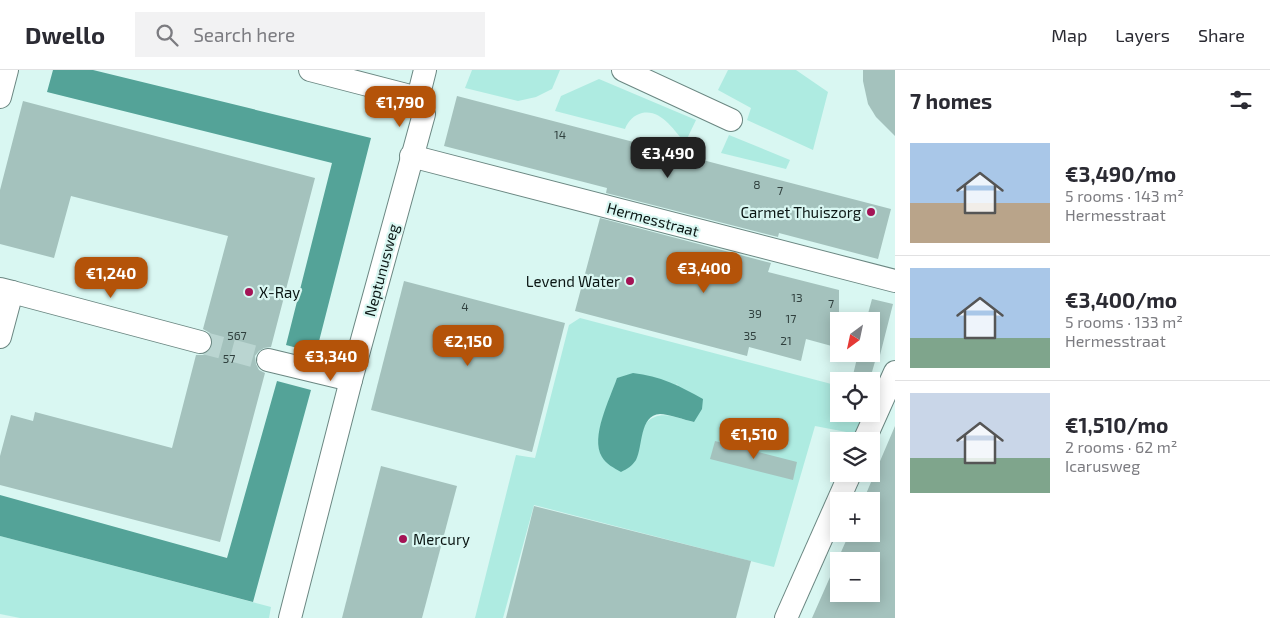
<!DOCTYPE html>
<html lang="en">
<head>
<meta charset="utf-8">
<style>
	body { margin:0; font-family:"Exo 2",sans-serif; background:#f2f2f3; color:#2b2b33; height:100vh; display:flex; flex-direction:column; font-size:19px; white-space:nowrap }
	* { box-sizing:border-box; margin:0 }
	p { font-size:16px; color:#7c7c81 }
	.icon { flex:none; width:28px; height:28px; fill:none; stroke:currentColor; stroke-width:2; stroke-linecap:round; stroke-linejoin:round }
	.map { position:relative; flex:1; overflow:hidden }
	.details { display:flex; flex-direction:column; background:#fff; width:375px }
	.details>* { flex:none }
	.needle { width:32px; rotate:213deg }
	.fabs { position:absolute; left:830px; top:242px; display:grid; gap:10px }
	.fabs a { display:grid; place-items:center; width:50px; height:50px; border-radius:0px; background:#fff; box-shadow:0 2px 12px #0003; font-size:25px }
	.price { position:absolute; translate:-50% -42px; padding:0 11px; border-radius:10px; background:#b45309; color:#fff; font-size:16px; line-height:32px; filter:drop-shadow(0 1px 2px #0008) }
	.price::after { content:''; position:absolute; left:50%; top:30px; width:15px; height:11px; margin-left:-8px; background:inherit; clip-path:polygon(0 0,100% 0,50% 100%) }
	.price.selected { background:#222; color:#fff }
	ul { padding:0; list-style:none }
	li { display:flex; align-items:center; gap:15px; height:125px; padding:0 15px }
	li+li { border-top:1px solid #e1e1e2 }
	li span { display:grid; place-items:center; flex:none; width:140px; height:100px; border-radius:0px; color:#555 }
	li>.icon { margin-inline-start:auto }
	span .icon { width:60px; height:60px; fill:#fffc; stroke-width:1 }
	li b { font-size:21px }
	h2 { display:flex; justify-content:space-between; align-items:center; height:60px; padding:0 15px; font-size:21px }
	header { display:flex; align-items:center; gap:30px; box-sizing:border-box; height:70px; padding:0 25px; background:#fff; border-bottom:1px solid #e1e1e2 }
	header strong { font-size:24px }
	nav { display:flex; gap:28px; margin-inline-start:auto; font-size:18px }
	.search { width:350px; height:45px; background:#f2f2f3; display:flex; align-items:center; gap:12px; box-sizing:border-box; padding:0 18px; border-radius:0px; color:#7c7c81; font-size:19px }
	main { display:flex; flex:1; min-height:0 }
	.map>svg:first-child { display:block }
	.green { fill:#aeebe1; fill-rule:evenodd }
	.water { fill:#54a398 }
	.building { fill:#a4c2bd; fill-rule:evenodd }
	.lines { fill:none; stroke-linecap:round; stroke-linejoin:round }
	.street-tunnel { stroke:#bad5d1; stroke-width:22; stroke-dasharray:22 11; stroke-linecap:butt }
	.street-casing { stroke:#6b8782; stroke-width:24 }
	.street { stroke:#fff; stroke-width:22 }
	.poi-dot { fill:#a41355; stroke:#d9f7f2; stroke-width:2 }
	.labels { text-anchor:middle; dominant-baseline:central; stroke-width:4.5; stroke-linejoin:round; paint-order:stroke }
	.number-label { font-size:12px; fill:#30403e }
	.poi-label { font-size:15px; fill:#0a1513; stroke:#d9f7f2; text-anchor:end }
	.street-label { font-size:15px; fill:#0a1513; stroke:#d9f7f2 }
</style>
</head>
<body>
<header>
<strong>Dwello</strong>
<div class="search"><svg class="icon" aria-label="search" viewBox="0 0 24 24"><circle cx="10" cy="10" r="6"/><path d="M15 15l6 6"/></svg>Search here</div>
<nav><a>Map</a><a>Layers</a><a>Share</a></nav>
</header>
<main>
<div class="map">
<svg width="895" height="548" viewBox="0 0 895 548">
	<rect width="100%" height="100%" fill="#d9f7f2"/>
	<g class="green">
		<polygon points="472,0 560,0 552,19 536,27 518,31 465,18"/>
		<polygon points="728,0 796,0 828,22 813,80 747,50 751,38 718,20"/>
		<path d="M599 9 696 50 685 73C674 60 661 39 642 43 634 45 628 51 625 59L555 41 561 26Z"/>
		<polygon points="729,65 790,90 786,99 721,83"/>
		<path d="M580 248 839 316V344H871L862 365 815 356 774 497 534 435 503 548H475L516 385 535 388 569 255ZM677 314 694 352C675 348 660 338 645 354Z"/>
		<polygon points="0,466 271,537 269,548 20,548 0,544"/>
	</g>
	<g class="water">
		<polygon points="53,0 93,0 371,68 316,283 286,275 332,93 47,22"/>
		<path d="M633 303C660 306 680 316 703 329L702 339 694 352C685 350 668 344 660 344 639 345 643 377 636 390 632 396 627 399 621 402 614 398 606 394 602 387 590 367 610 329 617 308Z"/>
		<polygon points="277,311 311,320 253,532 0,466 0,425 227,488"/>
	</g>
	<g class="building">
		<polygon points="863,0 895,0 895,66 876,47 868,34 863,11"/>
		<polygon points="457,26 891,139 878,189 779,163 778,167 606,123 607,118 444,76"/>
		<polygon points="23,31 315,108 271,277 264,278 259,281 255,286 256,294 259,300 265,303 220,472 0,415 0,386 11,345 33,351 35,342 172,378 196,285 203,285 209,282 213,275 212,268 210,263 203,259 228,166 71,126 54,188 0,174 0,120"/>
		<polygon points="600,148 771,193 768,202 839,220 839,278 806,269 801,291 749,277 747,286 575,241"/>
		<polygon points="404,211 565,253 532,382 371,340"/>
		<polygon points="872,229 893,234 879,289 876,288 870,309 853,305 858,284 871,284 871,251 866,251"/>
		<path d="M895 356V548H812L849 464H871V431H863ZM839 491H871V524H839Z"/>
		<polygon points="715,371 797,392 793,410 710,389"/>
		<polygon points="381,396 457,416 422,548 342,548"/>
		<polygon points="534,436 751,491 736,548 506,548"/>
	</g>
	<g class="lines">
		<polyline class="street-tunnel" points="200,272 268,290"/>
		<g class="street-casing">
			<g id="street">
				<polyline points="310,0 418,28"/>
				<polyline points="623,0 731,50"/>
				<polyline points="0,27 7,0"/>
				<polyline points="418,28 425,0"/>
				<polyline points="411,86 895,211"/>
				<polyline points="0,219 12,222 0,267"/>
				<polyline points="12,222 200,272"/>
				<polyline points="268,290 351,310"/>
				<polyline points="864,371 895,302"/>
				<polyline points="290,548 351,310 424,44 418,28"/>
				<polyline points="786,548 850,404"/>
			</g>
		</g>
		<use href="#street" class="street"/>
	</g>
	<g class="poi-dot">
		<circle cx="871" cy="142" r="5"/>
		<circle cx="630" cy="211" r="5"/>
		<circle cx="249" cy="222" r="5"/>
		<circle cx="403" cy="469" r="5"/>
	</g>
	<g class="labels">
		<g class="number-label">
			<text x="560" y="64">14</text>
			<text x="757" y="114">8</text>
			<text x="780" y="120">7</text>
			<text x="797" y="227">13</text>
			<text x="831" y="233">7</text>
			<text x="465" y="236">4</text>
			<text x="755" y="243">39</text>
			<text x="791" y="248">17</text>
			<text x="237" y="265">567</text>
			<text x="750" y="265">35</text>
			<text x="786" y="270">21</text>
			<text x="229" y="288">57</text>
		</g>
		<g class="poi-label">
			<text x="861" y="142">Carmet Thuiszorg</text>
			<text x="620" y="211">Levend Water</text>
			<text x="259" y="222" text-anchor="start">X-Ray</text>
			<text x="413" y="469" text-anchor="start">Mercury</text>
		</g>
		<g class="street-label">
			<text transform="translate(653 149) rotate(15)">Hermesstraat</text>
			<text transform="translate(381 200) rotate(-75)">Neptunusweg</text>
		</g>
	</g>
</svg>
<div class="fabs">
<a><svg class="needle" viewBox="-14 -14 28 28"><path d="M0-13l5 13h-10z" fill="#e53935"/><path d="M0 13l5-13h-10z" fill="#7c7c81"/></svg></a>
<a><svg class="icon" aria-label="locate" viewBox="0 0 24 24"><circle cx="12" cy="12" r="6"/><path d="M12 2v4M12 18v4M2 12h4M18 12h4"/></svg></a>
<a><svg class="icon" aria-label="layers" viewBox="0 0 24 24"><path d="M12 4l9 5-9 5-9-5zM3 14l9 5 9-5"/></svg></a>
<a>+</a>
<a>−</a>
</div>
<b class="price" style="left:400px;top:58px">€1,790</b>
<b class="price selected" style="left:668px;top:109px">€3,490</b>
<b class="price" style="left:704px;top:224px">€3,400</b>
<b class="price" style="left:111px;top:229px">€1,240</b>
<b class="price" style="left:468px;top:297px">€2,150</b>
<b class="price" style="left:331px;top:312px">€3,340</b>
<b class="price" style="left:754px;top:390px">€1,510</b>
</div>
<section class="details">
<h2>7 homes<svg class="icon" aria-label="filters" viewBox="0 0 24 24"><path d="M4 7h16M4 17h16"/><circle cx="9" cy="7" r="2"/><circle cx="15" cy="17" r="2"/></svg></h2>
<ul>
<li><span style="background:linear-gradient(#a9c7e8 60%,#b9a48a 0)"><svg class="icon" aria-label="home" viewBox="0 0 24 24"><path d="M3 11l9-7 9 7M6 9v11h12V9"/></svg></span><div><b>€3,490/mo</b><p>5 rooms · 143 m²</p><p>Hermesstraat</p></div></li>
<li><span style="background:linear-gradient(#a9c7e8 70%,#7fa58c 0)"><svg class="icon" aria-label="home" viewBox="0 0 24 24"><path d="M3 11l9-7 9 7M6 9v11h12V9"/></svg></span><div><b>€3,400/mo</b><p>5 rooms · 133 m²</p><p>Hermesstraat</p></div></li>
<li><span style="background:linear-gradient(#c9d6e8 65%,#7fa58c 0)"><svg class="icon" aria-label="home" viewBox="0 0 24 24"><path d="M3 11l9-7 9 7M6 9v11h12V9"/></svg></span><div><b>€1,510/mo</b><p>2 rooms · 62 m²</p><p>Icarusweg</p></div></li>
</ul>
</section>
</main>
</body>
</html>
